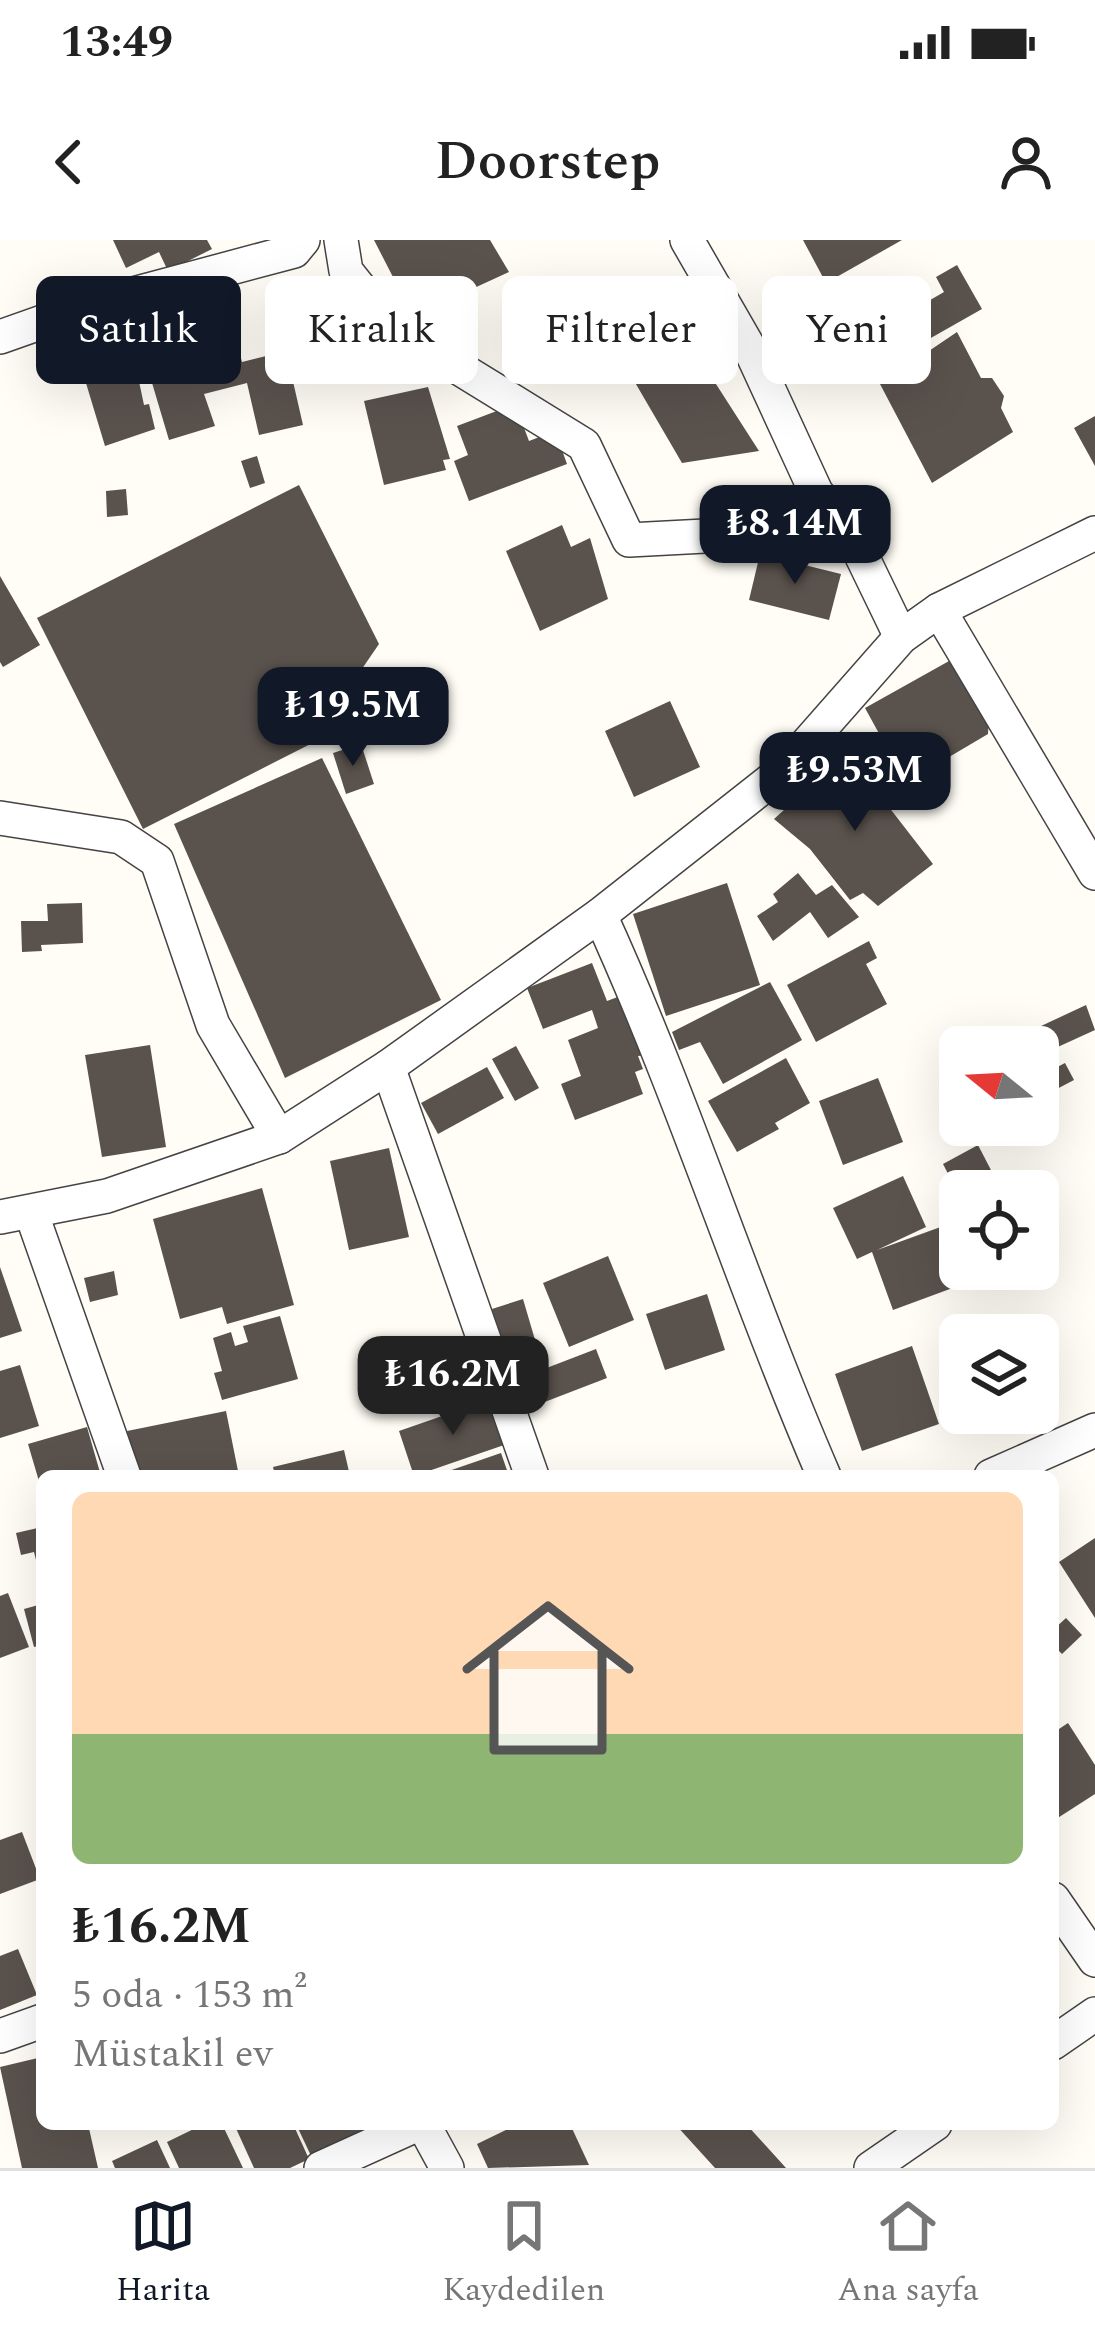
<!DOCTYPE html>
<html lang="tr">
<head>
<meta charset="utf-8">
<style>
	body { margin:0; font-family:Spectral,serif; background:#f2f2f2; color:#222; height:100vh; display:flex; flex-direction:column; font-size:45px; white-space:nowrap }
	* { box-sizing:border-box; margin:0 }
	p { font-size:39px; color:#767676 }
	.icon { flex:none; width:66px; height:66px; fill:none; stroke:currentColor; stroke-width:2; stroke-linecap:round; stroke-linejoin:round }
	.map { position:relative; flex:1; overflow:hidden }
	.panel { position:absolute; left:36px; top:1230px; width:1023px; height:660px; display:flex; flex-direction:column; background:#fff; border-radius:18px; box-shadow:0 12px 48px #0002 }
	.panel>* { flex:none }
	.top-card { position:absolute; left:36px; top:36px; width:1023px; height:108px; display:flex; gap:24px }
	.needle { width:78px; rotate:288deg }
	.fabs { position:absolute; left:939px; top:786px; display:grid; gap:24px }
	.fabs a { display:grid; place-items:center; width:120px; height:120px; border-radius:18px; background:#fff; box-shadow:0 12px 48px #0002; font-size:60px }
	.price { position:absolute; translate:-50% -102px; padding:0 27px; border-radius:24px; background:#111827; color:#fff; font-size:39px; line-height:78px; filter:drop-shadow(0 3px 6px #0008) }
	.price::after { content:''; position:absolute; left:50%; top:72px; width:36px; height:27px; margin-left:-18px; background:inherit; clip-path:polygon(0 0,100% 0,50% 100%) }
	.price.active { background:#222; color:#fff }
	ul { padding:0; list-style:none }
	li { display:grid; align-content:center; gap:24px; height:636px; padding:0 36px }
	li span { display:grid; place-items:center; height:372px; border-radius:18px; color:#555 }
	li>.icon { margin-inline-start:auto }
	span .icon { width:216px; height:216px; fill:#fffc; stroke-width:1 }
	li b { font-size:51px }
	.chip { padding:0 42px; border-radius:18px; background:#fff; box-shadow:0 12px 48px #0002; font-size:42px; line-height:108px }
	.chip.active { background:#111827; color:#fff }
	.status { display:flex; justify-content:space-between; align-items:center; height:84px; padding:0 60px; background:#fff; direction:ltr }
	.status svg { height:33px; fill:currentColor }
	header { display:flex; justify-content:space-between; align-items:center; height:156px; padding:0 36px; background:#fff; font-size:54px; font-weight:600 }
	.tab-bar { display:flex; justify-content:space-around; align-items:center; height:168px; border-top:3px solid #e0e0e0; background:#fff; font-size:33px; color:#767676 }
	.tab-bar a { display:grid; justify-items:center; gap:6px }
	.tab-bar .active { color:#111827 }
	.map>svg:first-child { display:block }
	.building { fill:#5a524d }
	.lines { fill:none; stroke-linecap:round; stroke-linejoin:round }
	.minor-casing { stroke:#444; stroke-width:36 }
	.minor { stroke:#fff; stroke-width:33 }
</style>
</head>
<body>
<div class="status"><b>13:49</b><svg viewBox="0 0 49 12"><path d="M0 12V9h3v3zM5 12V6h3v6zM10 12V3h3v9zM15 12V0h3v12zM26 1h20v11H26zM47 4h2v5h-2z"/></svg></div>
<header><svg class="icon" aria-label="back" viewBox="0 0 24 24"><path d="M15 5l-7 7 7 7"/></svg>Doorstep<svg class="icon" aria-label="person" viewBox="0 0 24 24"><circle cx="12" cy="8" r="4"/><path d="M4 21q1-7 8-7t8 7"/></svg></header>
<div class="map">
<svg width="1095" height="1928" viewBox="0 0 1095 1928">
	<rect width="100%" height="100%" fill="#fffdf5"/>
	<g class="building">
		<polygon points="113,0 207,0 212,9 168,31 159,12 126,28"/>
		<polygon points="374,0 490,0 509,32 413,76"/>
		<polygon points="803,0 902,0 826,43"/>
		<polygon points="957,25 982,69 922,103 906,74 944,52 936,37"/>
		<polygon points="227,66 242,122 286,111 303,185 259,195 247,143 204,154 215,186 169,200 136,89"/>
		<polygon points="680,88 759,211 682,223 626,127 665,115"/>
		<polygon points="957,92 981,138 992,138 1004,156 1001,168 1013,192 932,243 880,144"/>
		<polygon points="129,94 144,165 149,164 155,189 105,206 76,110"/>
		<polygon points="428,147 450,219 443,220 446,230 384,245 364,161"/>
		<polygon points="515,164 529,201 555,191 567,224 469,261 454,221 468,215 457,186"/>
		<polygon points="1095,176 1095,226 1074,188"/>
		<polygon points="257,216 265,243 250,248 241,221"/>
		<polygon points="299,245 379,404 331,474 340,489 143,589 37,378"/>
		<polygon points="126,249 128,275 107,277 106,251"/>
		<polygon points="562,285 571,307 590,298 608,359 540,391 506,311"/>
		<polygon points="760,314 841,334 829,380 749,360"/>
		<polygon points="0,336 40,405 3,427 0,422"/>
		<polygon points="958,416 989,473 988,494 944,520 931,510 898,528 865,468"/>
		<polygon points="670,461 700,527 634,557 605,491"/>
		<polygon points="361,504 374,544 346,554 333,513"/>
		<polygon points="847,513 933,624 878,666 863,653 850,660 810,609 774,579"/>
		<polygon points="322,518 441,760 285,838 174,584"/>
		<polygon points="798,633 816,655 832,645 859,677 828,698 810,672 773,701 757,676 778,662 773,654"/>
		<polygon points="727,643 760,745 666,776 633,674"/>
		<polygon points="82,663 83,703 41,705 42,711 22,712 21,681 48,681 47,664"/>
		<polygon points="869,701 877,718 866,724 887,764 816,802 787,745"/>
		<polygon points="592,723 607,761 631,752 648,815 638,816 643,829 635,832 643,854 575,880 561,844 581,836 568,800 598,788 592,770 543,789 527,748"/>
		<polygon points="770,742 802,800 723,844 700,802 679,810 672,792"/>
		<polygon points="1086,765 1095,790 1038,816 1038,807 1030,807 1024,794"/>
		<polygon points="150,805 166,907 102,917 85,815"/>
		<polygon points="516,806 539,848 515,861 492,819"/>
		<polygon points="786,818 810,863 775,883 779,889 737,912 708,861"/>
		<polygon points="1065,823 1074,840 1053,851 1044,834"/>
		<polygon points="487,827 504,858 438,894 421,863"/>
		<polygon points="878,838 903,902 843,925 819,861"/>
		<polygon points="978,905 992,932 957,951 943,924"/>
		<polygon points="389,908 409,997 349,1010 330,921"/>
		<polygon points="903,936 926,987 877,1010 960,980 960,1029 983,1029 985,1036 893,1070 872,1012 857,1019 833,968"/>
		<polygon points="262,948 294,1065 227,1084 222,1067 180,1079 153,979"/>
		<polygon points="608,1016 634,1080 569,1107 543,1043"/>
		<polygon points="0,1027 22,1091 0,1098"/>
		<polygon points="114,1031 118,1055 90,1062 84,1038"/>
		<polygon points="707,1054 725,1110 665,1130 646,1074"/>
		<polygon points="523,1059 538,1110 509,1120 492,1069"/>
		<polygon points="280,1076 298,1139 222,1160 214,1133 222,1131 213,1098 231,1092 235,1106 248,1102 243,1086"/>
		<polygon points="454,1097 472,1133 397,1172 391,1148 414,1136 407,1121"/>
		<polygon points="912,1106 939,1184 862,1211 835,1134"/>
		<polygon points="596,1109 607,1138 542,1163 531,1134"/>
		<polygon points="20,1125 39,1186 0,1198 0,1131"/>
		<polygon points="491,1159 507,1204 414,1236 399,1191"/>
		<polygon points="226,1171 238,1231 135,1236 127,1191"/>
		<polygon points="87,1187 101,1236 42,1236 41,1248 28,1204"/>
		<polygon points="344,1210 350,1236 275,1236 273,1227"/>
		<polygon points="501,1213 509,1236 437,1236 437,1235"/>
		<polygon points="42,1287 42,1336 40,1336 34,1312 21,1315 16,1293"/>
		<polygon points="1095,1298 1095,1378 1059,1322"/>
		<polygon points="8,1353 29,1407 0,1418 0,1356"/>
		<polygon points="42,1364 42,1405 34,1407 24,1369"/>
		<polygon points="1066,1378 1082,1395 1062,1414 1053,1405 1053,1390"/>
		<polygon points="1068,1483 1095,1525 1095,1554 1053,1581 1053,1493"/>
		<polygon points="22,1592 40,1639 0,1654 0,1600"/>
		<polygon points="18,1709 37,1755 0,1770 0,1716"/>
		<polygon points="42,1817 42,1884 88,1884 98,1928 22,1928 0,1827"/>
		<polygon points="204,1884 222,1884 243,1928 179,1928 167,1902"/>
		<polygon points="234,1884 293,1884 309,1919 290,1928 254,1928"/>
		<polygon points="296,1884 382,1884 312,1918"/>
		<polygon points="518,1884 570,1884 589,1925 488,1928 477,1904"/>
		<polygon points="675,1884 746,1884 786,1928 715,1928"/>
		<polygon points="157,1900 170,1928 115,1928 112,1921"/>
	</g>
	<g class="lines">
		<g class="minor-casing">
			<g id="minor">
				<polyline points="341,0 346,31 389,85 584,205 629,300 762,293 855,302"/>
				<polyline points="687,0 752,113 816,252 855,302 901,397"/>
				<polyline points="0,97 85,67 294,11 303,0"/>
				<polyline points="939,370 1095,633"/>
				<polyline points="0,578 121,597 157,621 213,785 279,897"/>
				<path d="M600 675C684 859 744 1051 824 1236"/>
				<polyline points="388,827 532,1236"/>
				<polyline points="31,972 124,1236"/>
				<polyline points="0,977 107,956 279,897 388,827 600,675 784,530 901,397 939,370 1095,293"/>
				<polyline points="991,1236 1095,1190"/>
				<polyline points="1053,1659 1095,1720"/>
				<polyline points="0,1796 42,1781"/>
				<polyline points="1053,1803 1095,1774"/>
				<polyline points="423,1884 447,1928"/>
				<polyline points="321,1928 418,1884"/>
				<polyline points="871,1928 935,1884"/>
			</g>
		</g>
		<use href="#minor" class="minor"/>
	</g>
</svg>
<div class="fabs">
<a><svg class="needle" viewBox="-14 -14 28 28"><path d="M0-13l5 13h-10z" fill="#e53935"/><path d="M0 13l5-13h-10z" fill="#767676"/></svg></a>
<a><svg class="icon" aria-label="locate" viewBox="0 0 24 24"><circle cx="12" cy="12" r="6"/><path d="M12 2v4M12 18v4M2 12h4M18 12h4"/></svg></a>
<a><svg class="icon" aria-label="layers" viewBox="0 0 24 24"><path d="M12 4l9 5-9 5-9-5zM3 14l9 5 9-5"/></svg></a>
</div>
<b class="price" style="left:795px;top:347px">₺8.14M</b>
<b class="price" style="left:353px;top:529px">₺19.5M</b>
<b class="price" style="left:855px;top:594px">₺9.53M</b>
<b class="price active" style="left:453px;top:1198px">₺16.2M</b>
<div class="top-card">
<a class="chip active">Satılık</a>
<a class="chip">Kiralık</a>
<a class="chip">Filtreler</a>
<a class="chip">Yeni</a>
</div>
<section class="panel">
<ul>
<li><span style="background:linear-gradient(#ffd9b3 65%,#8fb573 0)"><svg class="icon" aria-label="home" viewBox="0 0 24 24"><path d="M3 11l9-7 9 7M6 9v11h12V9"/></svg></span><div><b>₺16.2M</b><p>5 oda · 153 m²</p><p>Müstakil ev</p></div></li>
</ul>
</section>
</div>
<nav class="tab-bar">
<a class="active"><svg class="icon" aria-label="map" viewBox="0 0 24 24"><path d="M3 6l6-2 6 2 6-2v14l-6 2-6-2-6 2zM9 4v14M15 6v14"/></svg>Harita</a>
<a><svg class="icon" aria-label="saved" viewBox="0 0 24 24"><path d="M7 4h10v16l-5-4-5 4z"/></svg>Kaydedilen</a>
<a><svg class="icon" aria-label="home" viewBox="0 0 24 24"><path d="M3 11l9-7 9 7M6 9v11h12V9"/></svg>Ana sayfa</a>
</nav>
</body>
</html>
